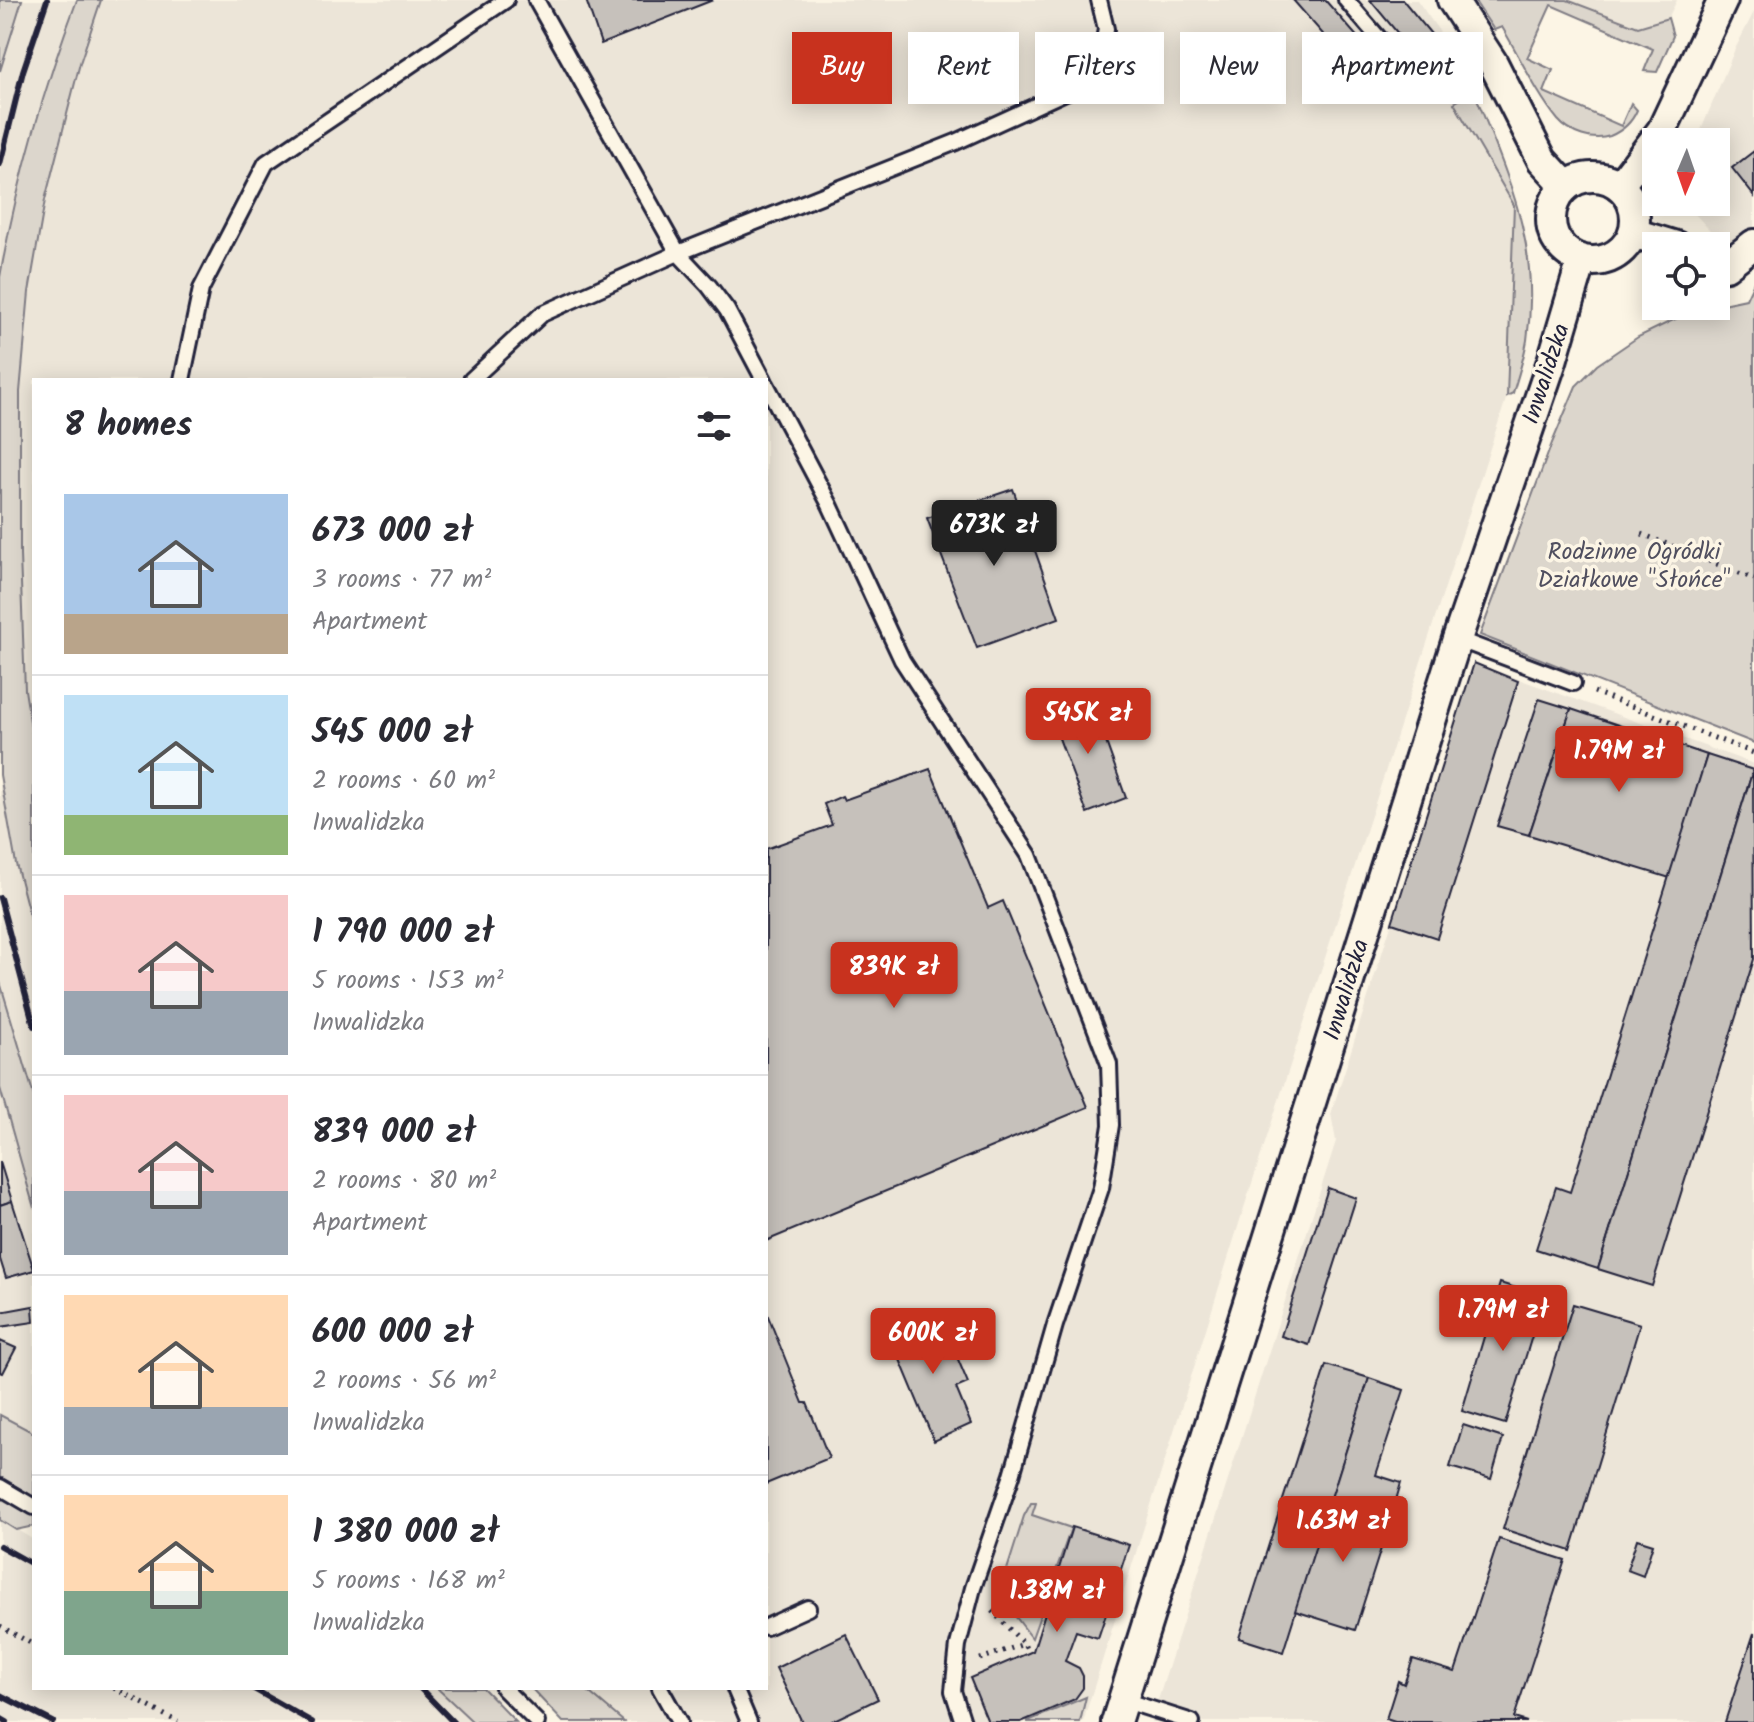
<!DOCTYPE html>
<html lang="en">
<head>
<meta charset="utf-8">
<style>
	body { margin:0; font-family:Kalam,sans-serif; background:#f2f2f3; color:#2b2b33; height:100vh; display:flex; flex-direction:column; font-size:30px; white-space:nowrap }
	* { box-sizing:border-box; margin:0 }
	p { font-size:26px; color:#7c7c81 }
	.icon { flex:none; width:44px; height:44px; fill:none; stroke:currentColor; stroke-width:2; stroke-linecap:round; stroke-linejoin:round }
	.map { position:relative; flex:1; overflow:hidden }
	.panel { position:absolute; left:32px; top:378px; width:736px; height:1312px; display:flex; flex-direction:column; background:#fff; border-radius:0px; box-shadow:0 4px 20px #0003 }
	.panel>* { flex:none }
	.top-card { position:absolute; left:792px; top:32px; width:760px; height:72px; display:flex; gap:16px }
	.needle { width:52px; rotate:182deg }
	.buttons { position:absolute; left:1642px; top:128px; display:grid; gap:16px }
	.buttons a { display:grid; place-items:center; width:88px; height:88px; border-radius:0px; background:#fff; box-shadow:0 4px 20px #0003; font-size:40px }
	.price { position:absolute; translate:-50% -68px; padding:0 18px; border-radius:8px; background:#c8321e; color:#fff; font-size:26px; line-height:52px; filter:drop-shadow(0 2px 4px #0008) }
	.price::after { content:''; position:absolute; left:50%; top:48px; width:24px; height:18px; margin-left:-12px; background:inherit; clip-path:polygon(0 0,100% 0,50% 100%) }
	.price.current { background:#222; color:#fff }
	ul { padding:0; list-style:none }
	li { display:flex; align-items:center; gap:24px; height:200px; padding:0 32px }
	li+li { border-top:2px solid #e1e1e2 }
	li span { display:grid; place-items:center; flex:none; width:224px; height:160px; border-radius:0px; color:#555 }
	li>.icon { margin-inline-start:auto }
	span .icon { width:96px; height:96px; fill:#fffc; stroke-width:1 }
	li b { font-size:34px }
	h2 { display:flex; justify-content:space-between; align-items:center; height:96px; padding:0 32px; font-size:34px }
	.chip { padding:0 28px; border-radius:0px; background:#fff; box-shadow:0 4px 20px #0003; font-size:28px; line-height:72px }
	.chip.current { background:#c8321e; color:#fff }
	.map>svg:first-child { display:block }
	.built { fill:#ece5d8 }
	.green { fill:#dcd6cc; stroke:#7f7c84; stroke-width:2 }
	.building { fill:#c6c1bb; stroke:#22223b; stroke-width:2 }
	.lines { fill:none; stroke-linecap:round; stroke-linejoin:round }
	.service-casing { stroke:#22223b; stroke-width:20 }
	.minor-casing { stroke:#22223b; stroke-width:34 }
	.path { stroke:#22223b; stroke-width:5; stroke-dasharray:2 6; stroke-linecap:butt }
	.service { stroke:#fcf5e5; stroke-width:14 }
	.minor { stroke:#fcf5e5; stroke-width:28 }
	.rail { stroke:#22223b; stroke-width:6 }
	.labels { text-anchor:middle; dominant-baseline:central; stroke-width:7; stroke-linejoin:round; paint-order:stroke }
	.street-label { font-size:24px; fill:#22223b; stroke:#fcf5e5 }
	.park-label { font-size:24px; fill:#504f5f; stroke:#fcf5e5 }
</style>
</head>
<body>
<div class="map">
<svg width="1754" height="1722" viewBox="0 0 1754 1722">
	<rect width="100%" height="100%" fill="#fcf5e5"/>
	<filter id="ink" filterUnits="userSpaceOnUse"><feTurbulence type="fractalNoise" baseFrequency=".0125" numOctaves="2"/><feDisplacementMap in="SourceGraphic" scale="16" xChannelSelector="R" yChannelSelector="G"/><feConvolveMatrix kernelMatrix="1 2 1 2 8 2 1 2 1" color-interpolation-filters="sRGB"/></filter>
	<g filter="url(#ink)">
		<g class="built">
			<polygon points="22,0 77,0 38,111 9,227 0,277 0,71"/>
			<polygon points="101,0 1417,0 1466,69 1474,91 1454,104 1514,205 1507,396 1241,1217 1083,1722 624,1722 584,1688 766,1688 766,380 34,380 34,746 25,690 20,555 20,392 29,292 45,200 80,63"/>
			<polygon points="1567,0 1677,0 1668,18 1638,27"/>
			<polygon points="1754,12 1754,228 1727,249 1684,202 1716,202 1716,142 1696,142 1735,49"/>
			<polygon points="1474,663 1754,764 1754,1722 1151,1722 1336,1141 1331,1114"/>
			<polygon points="0,775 16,864 34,932 34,1096 0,982"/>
			<polygon points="0,1088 34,1208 34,1433 0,1415"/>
			<polygon points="0,1520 34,1540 34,1688 437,1688 473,1722 0,1722"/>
		</g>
		<g class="green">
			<polygon points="0,0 22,0 0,71"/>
			<path d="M77 0H101L80 63 45 200 29 292 20 392V555L25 690 34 746V932L16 864 0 775V277C17 182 43 90 77 0Z"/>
			<path d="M1474 0H1567L1638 27 1668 18 1673 36 1657 72 1644 71 1653 49 1551 5 1527 58 1553 70 1544 92 1621 126 1631 103 1637 110C1632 122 1622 131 1610 136 1593 142 1570 134 1558 120 1536 93 1520 57 1502 27L1494 30Z"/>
			<path d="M1474 91C1508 178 1541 243 1527 340 1524 358 1518 376 1513 393L1507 396 1514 205 1454 103Z"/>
			<polygon points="1754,282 1754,743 1480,635 1552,443 1576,386 1597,365 1638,337 1694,310 1746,299"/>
			<polygon points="0,982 34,1096 34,1208 0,1088"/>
			<polygon points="0,1415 34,1433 34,1526 16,1530 0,1520"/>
			<polygon points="1031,1503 1036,1503 1032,1515 1071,1528 1032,1638 999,1595 1024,1516"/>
			<polygon points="437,1688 483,1688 516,1722 473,1722"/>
			<polygon points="531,1688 584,1688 624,1722 563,1722"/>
			<polygon points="1086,1697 1080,1722 1028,1722 1028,1721"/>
		</g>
		<g class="building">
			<polygon points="586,0 713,0 601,44"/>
			<polygon points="1293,0 1325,0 1389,73 1370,88"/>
			<polygon points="1370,0 1403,0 1469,80 1449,95"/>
			<polygon points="1754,151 1754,196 1732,168"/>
			<polygon points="1013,489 1059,618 977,648 927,518"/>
			<polygon points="1474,663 1518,681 1437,938 1392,923"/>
			<polygon points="1539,699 1571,709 1529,835 1497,826"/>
			<polygon points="1091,700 1126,798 1087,813 1050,714"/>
			<polygon points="1571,709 1707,755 1670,878 1529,835"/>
			<polygon points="1707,755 1753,770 1598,1269 1536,1249 1556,1187 1570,1192"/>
			<polygon points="930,769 988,908 1003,901 1088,1107 766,1241 766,849 832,825 824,804 842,796 844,800"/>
			<polygon points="1753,770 1754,959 1652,1286 1598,1269"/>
			<polygon points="0,1162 12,1201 0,1205"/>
			<polygon points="1328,1188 1356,1198 1309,1345 1281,1336"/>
			<polygon points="12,1201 34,1270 6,1278 0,1259 0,1205"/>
			<polygon points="1500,1283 1544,1297 1505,1424 1462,1411"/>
			<polygon points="1573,1304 1640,1324 1571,1551 1503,1529"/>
			<polygon points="33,1306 34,1322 0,1327 0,1312"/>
			<polygon points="766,1311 803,1403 807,1403 829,1458 766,1484"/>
			<polygon points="912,1313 917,1327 929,1322 935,1336 946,1331 968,1383 956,1388 971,1424 934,1441 891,1338 904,1332 898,1319"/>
			<polygon points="0,1341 16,1348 3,1373 0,1372"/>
			<polygon points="1326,1365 1369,1378 1283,1652 1239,1638"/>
			<polygon points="1369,1378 1404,1390 1376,1475 1401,1483 1391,1517 1331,1498"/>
			<polygon points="1463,1425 1503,1438 1491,1479 1450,1467"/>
			<polygon points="1331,1498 1391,1517 1355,1630 1295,1611"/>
			<polygon points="1072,1527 1129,1545 1098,1638 1076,1631 1065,1661 1079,1668 1083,1676 1083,1688 1075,1699 1021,1722 988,1722 970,1678 1033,1651"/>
			<polygon points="1499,1539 1565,1560 1514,1718 1527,1722 1395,1722 1386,1719 1398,1681 1404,1684 1413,1659 1455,1672"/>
			<polygon points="1637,1539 1653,1544 1643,1576 1627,1570"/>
			<polygon points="1754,1633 1754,1722 1725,1722"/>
			<polygon points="846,1634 878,1699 830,1722 802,1722 776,1668"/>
		</g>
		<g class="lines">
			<g class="service-casing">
				<g id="service">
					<polyline points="536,0 678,253 956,142 1081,85 1100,62 1106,29 1099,0"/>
					<polyline points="1346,0 1420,86"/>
					<polyline points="182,380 201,289 266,163 506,0"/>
					<polyline points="471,380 542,314 678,253 709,286 727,310 764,380"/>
					<polyline points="766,384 830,505 902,660 1029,855 1109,1064 1111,1125 1101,1188 1055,1325 1012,1475 973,1588 958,1645 953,1691 963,1722"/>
					<polyline points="1457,639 1573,683"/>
					<polyline points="0,1487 34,1507"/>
					<polyline points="766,1627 808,1608"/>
					<polyline points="503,1688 537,1722"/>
					<polyline points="660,1688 679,1722"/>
					<polyline points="735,1689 749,1722"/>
					<polyline points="1123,1700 1192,1722"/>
				</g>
			</g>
			<g class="minor-casing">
				<g id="minor">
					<polyline points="1452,0 1493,63 1542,160 1566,186"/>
					<circle cx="1593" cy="219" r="42"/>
					<polyline points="1619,186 1662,130 1723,0"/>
					<polyline points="1633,233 1676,246"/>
					<polyline points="1716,262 1726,266 1754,244"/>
					<polyline points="1116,1722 1457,639 1552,361 1582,260"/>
				</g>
			</g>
			<g class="path">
				<polyline points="1642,534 1754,579"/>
				<polyline points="1594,692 1754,753"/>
				<polyline points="992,1611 1024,1644 1028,1653"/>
				<polyline points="0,1626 34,1645"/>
				<polyline points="980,1659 1024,1644"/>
				<polyline points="114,1688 178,1722"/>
			</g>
			<use href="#service" class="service"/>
			<use href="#minor" class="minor"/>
			<g class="rail">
				<polyline points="0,164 23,71 47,0"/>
				<polyline points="0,898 34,1026"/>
				<polyline points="0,1546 34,1565"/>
				<polyline points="252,1688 312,1722"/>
				<polyline points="420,1688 453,1722"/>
				<polyline points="0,1695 53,1722"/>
				<polyline points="0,1718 7,1722"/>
			</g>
		</g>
	</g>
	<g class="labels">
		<g class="street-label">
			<text transform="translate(1547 374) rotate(-72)">Inwalidzka</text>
			<text transform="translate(1347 990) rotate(-73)">Inwalidzka</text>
		</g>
		<g class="park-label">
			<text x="1634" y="552">Rodzinne Ogródki<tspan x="1634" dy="28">Działkowe "Słońce"</tspan></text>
		</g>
	</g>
</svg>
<div class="buttons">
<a><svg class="needle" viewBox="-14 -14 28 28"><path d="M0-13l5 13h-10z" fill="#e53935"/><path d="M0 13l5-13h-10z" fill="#7c7c81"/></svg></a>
<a><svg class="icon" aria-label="locate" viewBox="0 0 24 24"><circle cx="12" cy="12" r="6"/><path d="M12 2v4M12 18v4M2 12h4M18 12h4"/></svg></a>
</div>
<b class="price current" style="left:994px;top:568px">673K zł</b>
<b class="price" style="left:1088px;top:756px">545K zł</b>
<b class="price" style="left:1619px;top:794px">1.79M zł</b>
<b class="price" style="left:894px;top:1010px">839K zł</b>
<b class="price" style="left:1503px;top:1353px">1.79M zł</b>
<b class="price" style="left:933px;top:1376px">600K zł</b>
<b class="price" style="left:1343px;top:1564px">1.63M zł</b>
<b class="price" style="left:1057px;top:1634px">1.38M zł</b>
<div class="top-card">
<a class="chip current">Buy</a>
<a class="chip">Rent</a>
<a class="chip">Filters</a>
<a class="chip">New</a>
<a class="chip">Apartment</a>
</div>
<section class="panel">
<h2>8 homes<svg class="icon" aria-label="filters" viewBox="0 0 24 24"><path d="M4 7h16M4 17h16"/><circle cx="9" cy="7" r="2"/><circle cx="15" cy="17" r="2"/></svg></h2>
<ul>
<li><span style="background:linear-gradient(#a9c7e8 75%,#b9a48a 0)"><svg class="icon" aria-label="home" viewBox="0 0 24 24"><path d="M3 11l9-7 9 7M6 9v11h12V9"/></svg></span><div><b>673 000 zł</b><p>3 rooms · 77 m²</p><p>Apartment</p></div></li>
<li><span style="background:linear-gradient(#bfe0f5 75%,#8fb573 0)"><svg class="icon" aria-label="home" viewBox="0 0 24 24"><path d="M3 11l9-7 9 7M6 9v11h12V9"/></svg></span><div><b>545 000 zł</b><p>2 rooms · 60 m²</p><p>Inwalidzka</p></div></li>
<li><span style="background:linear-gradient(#f6c9c9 60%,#9aa5b1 0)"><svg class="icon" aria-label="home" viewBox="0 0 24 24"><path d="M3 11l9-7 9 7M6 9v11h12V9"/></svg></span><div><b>1 790 000 zł</b><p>5 rooms · 153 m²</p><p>Inwalidzka</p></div></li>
<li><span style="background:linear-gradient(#f6c9c9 60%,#9aa5b1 0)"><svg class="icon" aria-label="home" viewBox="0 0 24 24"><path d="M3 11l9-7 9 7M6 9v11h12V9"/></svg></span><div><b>839 000 zł</b><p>2 rooms · 80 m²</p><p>Apartment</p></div></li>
<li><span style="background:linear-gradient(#ffd9b3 70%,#9aa5b1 0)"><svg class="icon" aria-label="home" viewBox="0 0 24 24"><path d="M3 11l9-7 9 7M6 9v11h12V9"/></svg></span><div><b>600 000 zł</b><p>2 rooms · 56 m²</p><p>Inwalidzka</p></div></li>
<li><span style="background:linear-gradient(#ffd9b3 60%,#7fa58c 0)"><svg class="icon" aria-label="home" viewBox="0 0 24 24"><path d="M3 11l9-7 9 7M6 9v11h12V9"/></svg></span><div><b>1 380 000 zł</b><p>5 rooms · 168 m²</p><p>Inwalidzka</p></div></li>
</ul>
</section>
</div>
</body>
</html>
